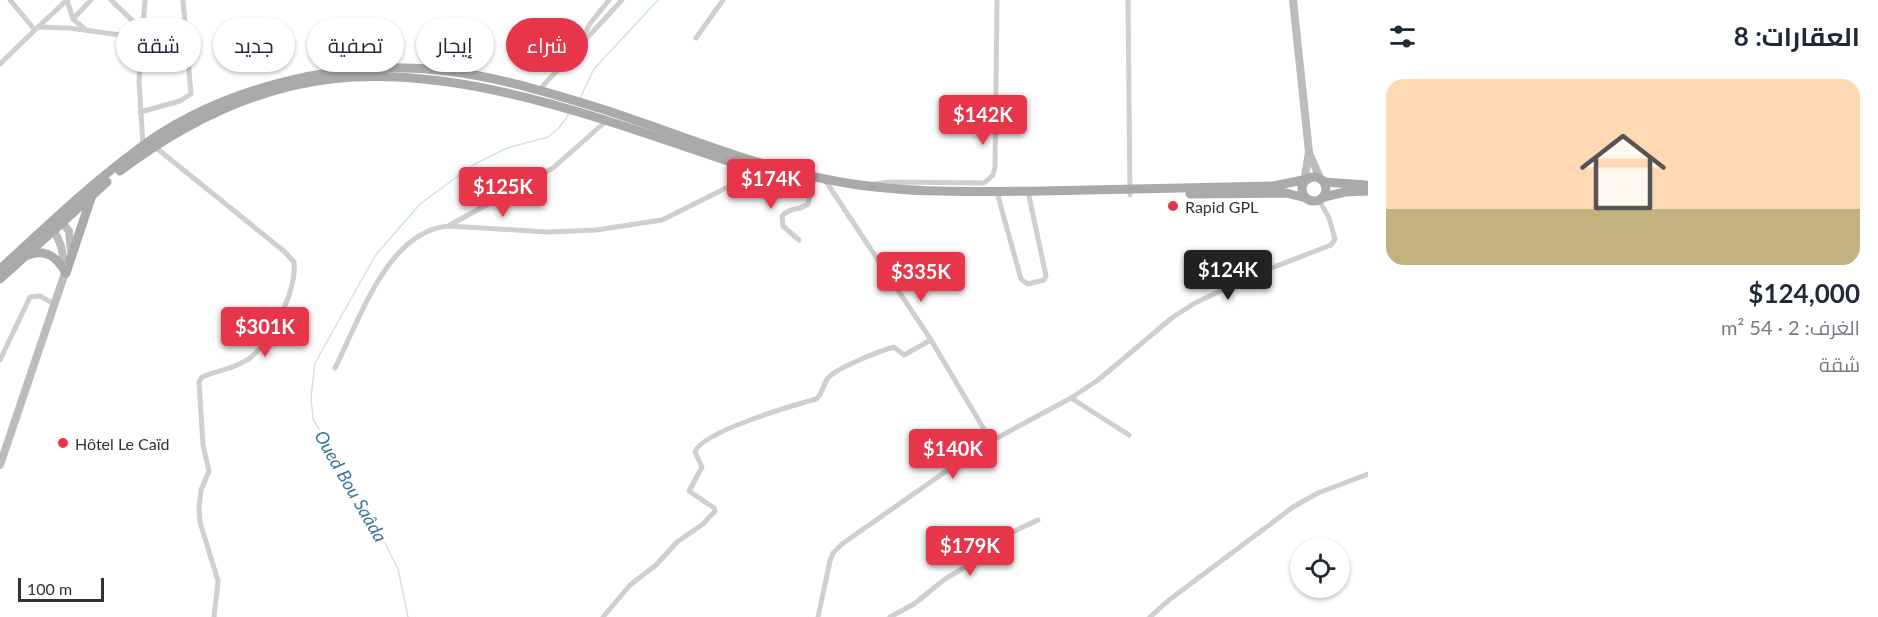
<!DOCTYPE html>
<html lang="ar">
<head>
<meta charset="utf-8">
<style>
	body { margin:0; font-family:Lato,Cairo,sans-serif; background:#f2f2f3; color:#1f2937; direction:rtl; height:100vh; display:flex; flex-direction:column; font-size:22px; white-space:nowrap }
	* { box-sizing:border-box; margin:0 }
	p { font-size:20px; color:#747a83 }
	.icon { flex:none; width:33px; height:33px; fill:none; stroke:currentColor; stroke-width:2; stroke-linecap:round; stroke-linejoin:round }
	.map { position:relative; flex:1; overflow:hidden; direction:ltr }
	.panel { display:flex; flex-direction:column; background:#fff; width:510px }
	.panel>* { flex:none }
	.top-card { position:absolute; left:18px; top:18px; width:570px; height:54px; direction:rtl; display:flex; gap:12px }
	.controls { position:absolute; left:1290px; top:538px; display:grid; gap:12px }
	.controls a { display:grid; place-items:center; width:60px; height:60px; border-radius:50%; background:#fff; box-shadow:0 2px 4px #0004; font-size:30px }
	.scale { position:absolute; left:18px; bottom:15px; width:86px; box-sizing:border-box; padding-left:6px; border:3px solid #323232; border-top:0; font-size:16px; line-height:21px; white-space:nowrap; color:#323232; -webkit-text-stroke:4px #fff; paint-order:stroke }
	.price { position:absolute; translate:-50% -51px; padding:0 14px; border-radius:6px; background:#e73549; color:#fff; font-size:20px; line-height:39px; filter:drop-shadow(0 2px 3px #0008) }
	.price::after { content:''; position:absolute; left:50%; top:36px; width:18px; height:14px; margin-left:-9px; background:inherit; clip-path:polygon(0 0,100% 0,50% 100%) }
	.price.on { background:#222; color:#fff }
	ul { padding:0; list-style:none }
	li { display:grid; align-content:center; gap:12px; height:318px; padding:0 18px }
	li span { display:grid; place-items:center; height:186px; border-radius:18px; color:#555 }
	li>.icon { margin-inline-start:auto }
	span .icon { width:108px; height:108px; fill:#fffc; stroke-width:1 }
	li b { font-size:26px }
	h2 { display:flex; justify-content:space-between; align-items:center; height:72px; padding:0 18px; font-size:26px }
	.chip { padding:0 21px; border-radius:27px; background:#fff; box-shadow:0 2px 4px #0004; font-size:21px; line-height:54px }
	.chip.on { background:#e73549; color:#fff }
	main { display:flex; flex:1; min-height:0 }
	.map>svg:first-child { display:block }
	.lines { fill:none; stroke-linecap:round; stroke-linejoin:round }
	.stream { stroke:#cde2ee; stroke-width:1.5 }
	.minor { stroke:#cfcfcf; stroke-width:5 }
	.secondary { stroke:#bcbcbc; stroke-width:8 }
	.primary { stroke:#aaa; stroke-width:9 }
	.poi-dot { fill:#e73549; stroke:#fff; stroke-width:2 }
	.labels { text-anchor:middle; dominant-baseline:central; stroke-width:6; stroke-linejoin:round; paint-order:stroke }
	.poi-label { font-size:16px; fill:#323232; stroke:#fff; text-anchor:start }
	.water-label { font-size:18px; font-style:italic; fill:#3d7796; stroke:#fff }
</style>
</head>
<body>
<main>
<section class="panel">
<h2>العقارات: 8<svg class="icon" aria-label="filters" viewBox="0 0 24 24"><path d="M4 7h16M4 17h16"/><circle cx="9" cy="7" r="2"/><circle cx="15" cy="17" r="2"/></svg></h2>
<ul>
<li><span style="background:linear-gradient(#ffd9b3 70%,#c2b280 0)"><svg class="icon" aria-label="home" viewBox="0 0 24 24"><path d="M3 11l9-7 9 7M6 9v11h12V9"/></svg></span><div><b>$124,000</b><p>الغرف: 2 · 54 m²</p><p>شقة</p></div></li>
</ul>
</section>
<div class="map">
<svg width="1368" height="617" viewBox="0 0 1368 617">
	<rect width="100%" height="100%" fill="#fff"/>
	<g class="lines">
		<g class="stream">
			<polyline points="580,98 594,69 658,0"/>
			<polyline points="408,617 398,569 380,533 313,419 311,397 315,363 375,256 420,204 473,165 507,148 548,137 558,129 569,114"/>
		</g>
		<g class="minor">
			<polyline points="10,0 34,29"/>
			<polyline points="67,0 73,19 86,30"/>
			<polyline points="111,0 144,32"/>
			<polyline points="1128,0 1130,195"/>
			<polyline points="73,19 91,0"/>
			<polyline points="38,27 67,0"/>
			<polyline points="696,38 723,0"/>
			<polyline points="580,44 589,25 609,0"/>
			<polyline points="0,64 38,27 69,28 143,38"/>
			<polyline points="539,90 622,0"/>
			<polyline points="140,112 180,101 191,94 183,0"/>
			<polyline points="143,145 139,81 145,0"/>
			<path d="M155 147 285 252 294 262C297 290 272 340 250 358 237 368 217 371 202 377L199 382 203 445 209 471 201 490 199 508 200 522 218 581 214 617"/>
			<polyline points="825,180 931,340 991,441"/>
			<polyline points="873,184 890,182 984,183 993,175 995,167 997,0"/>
			<polyline points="998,196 1021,279 1028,284 1044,280 1046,276 1029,196"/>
			<polyline points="450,225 553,168 605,122"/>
			<path d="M799 240 783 226 782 216C789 207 800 211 808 204L813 183"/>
			<polyline points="0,360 30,297 40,296 54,304"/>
			<path d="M335 368C359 321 388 230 449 226L547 232 596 230 662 220 740 181 755 170"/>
			<polyline points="1071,398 1098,380 1173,317 1195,303 1256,274 1331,245 1335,239 1329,218 1319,200"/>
			<path d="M603 617 630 585 656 565 677 542 703 524 715 511 714 508 689 491 702 467 695 452C701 432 794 405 816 399 824 393 822 385 828 378 836 368 880 351 894 347L904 355 931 340"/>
			<polyline points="818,617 830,561 833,553 842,544 982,446 1071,398 1129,435"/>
			<polyline points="890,617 914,604 945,579 977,560 1004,536 1038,520"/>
			<polyline points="1150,617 1169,600 1293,507 1318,493 1368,474"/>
		</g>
		<g class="secondary">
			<polyline points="1293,0 1309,152 1304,183"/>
			<polyline points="1310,155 1320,178"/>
			<polyline points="58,218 69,231 71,251"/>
			<polyline points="52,225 61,246 66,272"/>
			<polyline points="0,465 67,267"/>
		</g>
		<g class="primary">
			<path d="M120 171C181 125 253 88 331 79 470 63 624 128 755 170L776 174"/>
			<circle cx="1314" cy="189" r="12"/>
			<polyline points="1324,182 1366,185"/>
			<polyline points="1190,194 1286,193 1306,198"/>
			<polyline points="1324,197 1345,192 1368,191"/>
			<path d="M28 255C46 248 57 257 66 273"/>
			<path d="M0 269C43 230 86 188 133 153 218 87 341 58 447 71 499 77 549 93 599 108 674 132 747 164 825 179 896 194 970 192 1042 191 1119 189 1196 188 1273 186L1308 179"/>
			<polyline points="66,273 91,198"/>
			<polyline points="0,279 107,182"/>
		</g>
	</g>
	<g class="poi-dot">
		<circle cx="1173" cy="206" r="6"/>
		<circle cx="63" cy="443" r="6"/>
	</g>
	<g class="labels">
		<g class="poi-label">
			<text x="1185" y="206">Rapid GPL</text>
			<text x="75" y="443">Hôtel Le Caïd</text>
		</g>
		<g class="water-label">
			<text transform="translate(351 486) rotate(60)">Oued Bou Saâda</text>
		</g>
	</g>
</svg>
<div class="controls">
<a><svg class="icon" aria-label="locate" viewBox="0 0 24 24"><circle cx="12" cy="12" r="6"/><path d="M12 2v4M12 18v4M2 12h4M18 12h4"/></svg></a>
</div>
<div class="scale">100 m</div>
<b class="price" style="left:983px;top:146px">$142K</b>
<b class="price" style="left:771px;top:210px">$174K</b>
<b class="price" style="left:503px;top:218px">$125K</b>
<b class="price on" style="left:1228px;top:301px">$124K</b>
<b class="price" style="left:921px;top:303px">$335K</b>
<b class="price" style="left:265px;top:358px">$301K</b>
<b class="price" style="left:953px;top:480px">$140K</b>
<b class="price" style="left:970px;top:577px">$179K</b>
<div class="top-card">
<a class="chip on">شراء</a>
<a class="chip">إيجار</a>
<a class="chip">تصفية</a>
<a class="chip">جديد</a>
<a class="chip">شقة</a>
</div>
</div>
</main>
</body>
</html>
